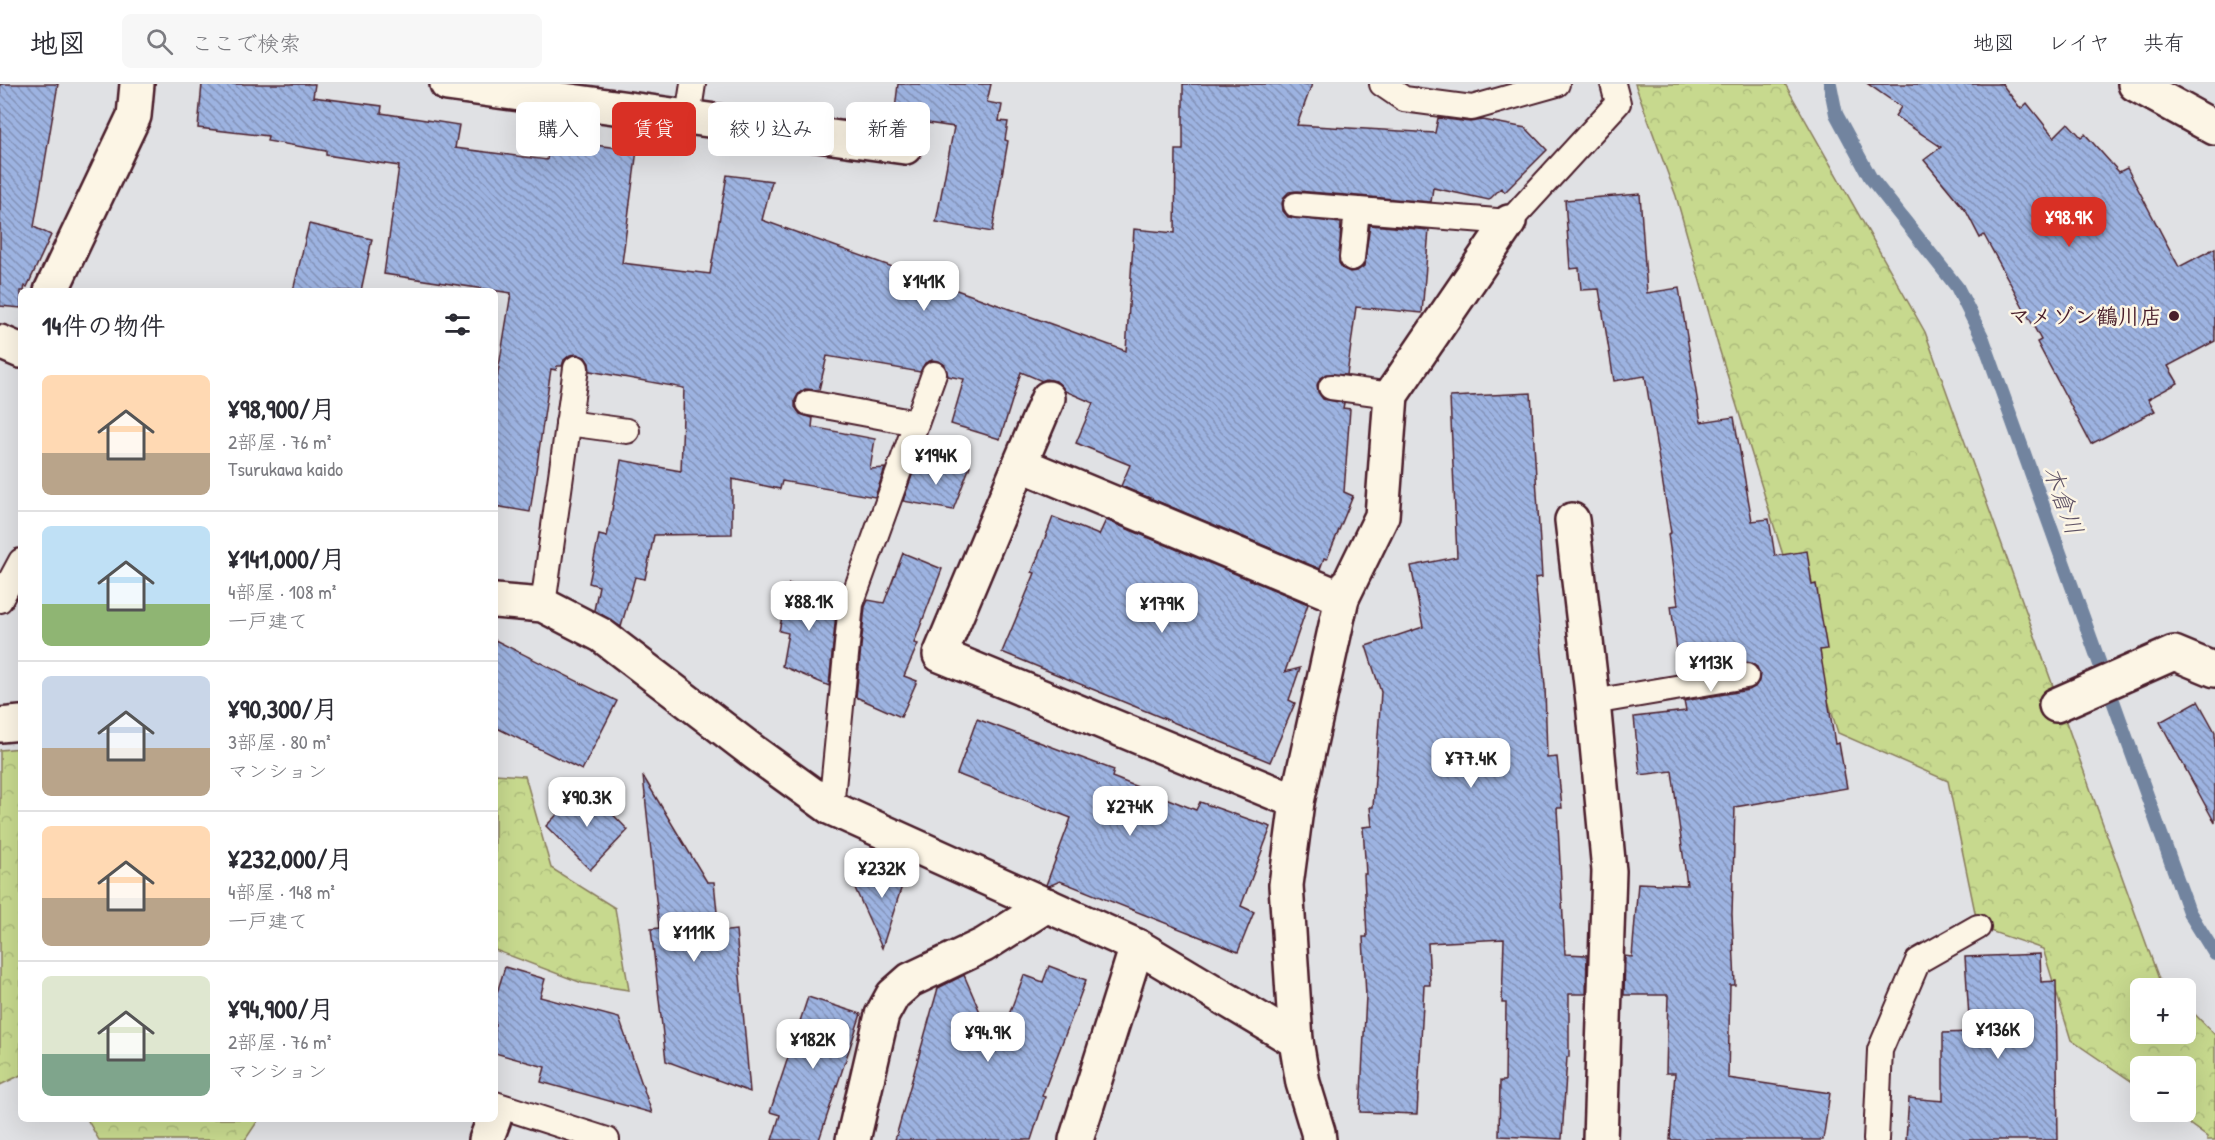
<!DOCTYPE html>
<html lang="ja">
<head>
<meta charset="utf-8">
<style>
	body { margin:0; font-family:"Patrick Hand","Klee One",sans-serif; background:#f7f7f7; color:#2b2b33; height:100vh; display:flex; flex-direction:column; font-size:22px; white-space:nowrap }
	* { box-sizing:border-box; margin:0 }
	p { font-size:20px; color:#7c7c81 }
	.icon { flex:none; width:33px; height:33px; fill:none; stroke:currentColor; stroke-width:2; stroke-linecap:round; stroke-linejoin:round }
	.map { position:relative; flex:1; overflow:hidden }
	.sheet { position:absolute; left:18px; top:204px; width:480px; height:834px; display:flex; flex-direction:column; background:#fff; border-radius:9px; box-shadow:0 6px 24px #0002 }
	.sheet>* { flex:none }
	.top-card { position:absolute; left:516px; top:18px; width:570px; height:54px; display:flex; gap:12px }
	.controls { position:absolute; left:2130px; top:894px; display:grid; gap:12px }
	.controls a { display:grid; place-items:center; width:66px; height:66px; border-radius:9px; background:#fff; box-shadow:0 6px 24px #0002; font-size:30px }
	.price { position:absolute; translate:-50% -51px; padding:0 14px; border-radius:12px; background:#fff; color:#222; font-size:20px; line-height:39px; filter:drop-shadow(0 2px 3px #0008) }
	.price::after { content:''; position:absolute; left:50%; top:36px; width:18px; height:14px; margin-left:-9px; background:inherit; clip-path:polygon(0 0,100% 0,50% 100%) }
	.price.active { background:#d93025; color:#fff }
	ul { padding:0; list-style:none }
	li { display:flex; align-items:center; gap:18px; height:150px; padding:0 24px }
	li+li { border-top:2px solid #e1e1e2 }
	li span { display:grid; place-items:center; flex:none; width:168px; height:120px; border-radius:9px; color:#555 }
	li>.icon { margin-inline-start:auto }
	span .icon { width:72px; height:72px; fill:#fffc; stroke-width:1 }
	li b { font-size:26px }
	h2 { display:flex; justify-content:space-between; align-items:center; height:72px; padding:0 24px; font-size:26px }
	.pill { padding:0 21px; border-radius:9px; background:#fff; box-shadow:0 6px 24px #0002; font-size:21px; line-height:54px }
	.pill.active { background:#d93025; color:#fff }
	header { display:flex; align-items:center; gap:36px; box-sizing:border-box; height:84px; padding:0 30px; background:#fff; border-bottom:2px solid #e1e1e2 }
	header strong { font-size:28px }
	nav { display:flex; gap:33px; margin-inline-start:auto; font-size:21px }
	.search { width:420px; height:54px; background:#f7f7f7; display:flex; align-items:center; gap:15px; box-sizing:border-box; padding:0 21px; border-radius:9px; color:#7c7c81; font-size:22px }
	.map>svg:first-child { display:block }
	.forest { fill:url(#forest-crowns); stroke:#887c5c; stroke-width:1.5 }
	.lines { fill:none; stroke-linecap:round; stroke-linejoin:round }
	.stream { stroke:#72849f; stroke-width:14 }
	.building { fill:url(#building-back-hatch); stroke:#4a1f2b; stroke-width:1.5 }
	.service-casing { stroke:#4a1f2b; stroke-width:28 }
	.minor-casing { stroke:#4a1f2b; stroke-width:38 }
	.primary-casing { stroke:#4a1f2b; stroke-width:38 }
	.service { stroke:#fcf5e5; stroke-width:24 }
	.minor { stroke:#fcf5e5; stroke-width:33 }
	.primary { stroke:#fcf5e5; stroke-width:33 }
	.poi-dot { fill:#4a1f2b; stroke:#fcf5e5; stroke-width:2 }
	.labels { text-anchor:middle; dominant-baseline:central; stroke-width:5; stroke-linejoin:round; paint-order:stroke }
	.poi-label { font-size:22px; font-weight:bold; fill:#4a1f2b; stroke:#fcf5e5; text-anchor:end }
	.water-label { font-size:24px; font-style:italic; fill:#5e5265; stroke:#fcf5e5 }
</style>
</head>
<body>
<header>
<strong>地図</strong>
<div class="search"><svg class="icon" aria-label="search" viewBox="0 0 24 24"><circle cx="10" cy="10" r="6"/><path d="M15 15l6 6"/></svg>ここで検索</div>
<nav><a>地図</a><a>レイヤ</a><a>共有</a></nav>
</header>
<div class="map">
<svg width="2215" height="1056" viewBox="0 0 2215 1056">
	<defs>
		<pattern id="forest-crowns" width="20" height="18" patternUnits="userSpaceOnUse" patternTransform="scale(1.5)"><rect width="20" height="18" fill="#c7d98e"/><path d="M2 6a3 3 0 1 1 6 0M12 15a3 3 0 1 1 6 0" fill="none" stroke="#acba7b"/></pattern>
		<pattern id="building-back-hatch" width="6" height="6" patternUnits="userSpaceOnUse" patternTransform="scale(1.5)"><rect width="6" height="6" fill="#9db3e1"/><path d="M-1 5l2 2M0 0l6 6M5-1l2 2" fill="none" stroke="#8291b7"/></pattern>
	</defs>
	<rect width="100%" height="100%" fill="#e0e1e4"/>
	<filter id="ink" filterUnits="userSpaceOnUse"><feTurbulence type="fractalNoise" baseFrequency=".0167" numOctaves="2"/><feDisplacementMap in="SourceGraphic" scale="12" xChannelSelector="R" yChannelSelector="G"/><feConvolveMatrix kernelMatrix="1 2 1 2 8 2 1 2 1" color-interpolation-filters="sRGB"/></filter>
	<g filter="url(#ink)">
		<g class="forest">
			<polygon points="1635,0 1785,0 1925,248 2159,895 2169,904 2140,904 2140,950 2186,950 2186,921 2215,951 2215,1056 2207,1056 2207,1053 2173,1028 2186,1028 2186,982 2140,982 2140,1003 2071,956 2043,865 1978,843 1948,697 1838,649 1718,261 1676,112"/>
			<polygon points="21,664 21,991 0,1001 0,666"/>
			<polygon points="495,690 525,692 551,784 615,824 629,906 582,899 495,866"/>
			<polygon points="87,1035 259,1035 245,1056 99,1056"/>
		</g>
		<g class="lines">
			<polyline class="stream" points="1830,0 1836,30 1870,93 1957,203 1983,255 2189,828 2215,870"/>
		</g>
		<g class="building">
			<polygon points="0,0 58,0 34,143 51,151 27,203 25,202 24,207 21,207 21,224 0,222"/>
			<polygon points="202,0 315,0 313,13 382,22 381,29 459,41 455,64 547,76 550,56 637,66 622,179 710,190 727,91 772,97 762,136 1126,267 1134,145 1175,149 1176,66 1183,66 1183,0 1312,0 1297,41 1435,49 1438,34 1470,38 1483,36 1526,44 1547,66 1505,108 1501,104 1489,116 1433,104 1431,118 1297,107 1289,108 1284,113 1282,119 1283,127 1288,133 1341,139 1339,179 1343,185 1350,188 1357,187 1364,182 1370,141 1429,146 1422,229 1356,223 1347,291 1326,290 1320,294 1317,301 1318,308 1323,315 1344,319 1343,324 1350,325 1344,408 1353,412 1327,475 1324,474 1320,485 1121,402 1130,381 1076,359 1093,319 1065,307 1056,297 1046,295 1042,297 1021,288 1000,355 951,340 964,295 948,292 945,281 939,277 932,276 925,279 920,288 827,272 819,306 805,305 799,309 795,316 795,323 800,330 813,334 812,343 875,355 870,385 885,384 875,413 782,397 780,405 732,395 732,450 654,451 645,495 635,493 621,543 594,526 599,502 589,499 599,451 607,453 621,376 681,387 684,304 590,287 589,279 585,273 577,270 570,271 564,276 562,282 557,282 556,286 551,285 530,428 495,422 495,307 511,209 384,190 399,82 326,71 326,67 267,57 268,52 198,44"/>
			<polygon points="898,0 991,0 987,18 1002,21 999,37 1008,38 1005,56 1008,57 992,148 936,138 954,43 894,34"/>
			<polygon points="1868,0 2002,0 2021,25 2027,19 2054,53 2068,39 2081,53 2085,50 2119,88 2127,84 2179,183 2215,164 2215,257 2168,282 2178,299 2148,315 2155,327 2091,360 2037,258 2041,256 1984,151 1980,154 1966,127 1924,76 1941,63 1895,32 1901,23"/>
			<polygon points="1640,110 1647,209 1679,204 1701,338 1734,333 1752,437 1769,435 1775,472 1807,467 1812,501 1816,500 1827,565 1820,566 1835,660 1839,659 1847,704 1735,723 1732,830 1735,901 1730,901 1728,994 1830,1009 1823,1056 1670,1056 1675,989 1666,989 1668,911 1624,911 1625,872 1632,873 1638,799 1687,801 1672,687 1640,691 1634,633 1686,627 1684,617 1749,606 1755,603 1759,597 1760,590 1757,583 1751,579 1744,578 1680,589 1671,522 1678,521 1668,450 1671,449 1645,292 1614,297 1599,205 1581,206 1579,184 1570,185 1565,116"/>
			<polygon points="309,140 372,155 361,207 293,207"/>
			<polygon points="1531,309 1542,493 1535,494 1545,602 1547,674 1557,673 1562,724 1557,724 1565,870 1587,871 1586,910 1569,910 1569,973 1567,973 1562,1055 1499,1052 1500,997 1505,997 1506,919 1502,919 1504,855 1428,859 1430,901 1424,901 1417,1030 1360,1028 1366,912 1363,853 1367,853 1364,790 1366,790 1363,743 1372,742 1370,723 1373,723 1381,608 1366,562 1423,543 1411,482 1457,473 1450,313"/>
			<polygon points="970,382 953,426 903,417 915,383"/>
			<polygon points="1053,433 1099,451 1106,436 1308,520 1285,588 1300,584 1289,616 1295,619 1270,678 1002,568 1035,489 1032,488"/>
			<polygon points="903,469 942,485 914,559 918,560 904,592 917,597 901,633 856,613 865,523 868,516 884,519"/>
			<polygon points="789,500 839,510 837,519 829,602 782,582 788,549 779,547"/>
			<polygon points="495,556 617,617 582,686 495,643"/>
			<polygon points="2198,617 2215,648 2215,739 2160,638"/>
			<polygon points="977,635 1114,686 1112,693 1196,726 1200,718 1271,743 1241,822 1254,828 1238,868 1060,797 1049,802 1046,801 1071,734 957,690"/>
			<polygon points="643,692 707,798 714,798 719,848 736,846 750,1008 666,977 651,845 659,844"/>
			<polygon points="585,702 628,746 590,786 546,742"/>
			<polygon points="909,780 882,864 854,802"/>
			<polygon points="2040,870 2041,898 2056,897 2058,1056 1906,1056 1909,1014 1943,1017 1943,949 1970,948 1965,873"/>
			<polygon points="1049,882 1086,896 1042,1012 1045,1013 1031,1056 895,1056 938,904 964,891 996,965 1024,891 1043,898"/>
			<polygon points="505,883 545,895 540,913 619,934 652,1029 541,998 545,983 495,969 495,915"/>
			<polygon points="808,913 861,930 819,1056 772,1056 780,1031 770,1028"/>
		</g>
		<g class="lines">
			<g class="service-casing">
				<g id="service">
					<polyline points="1382,0 1404,15 1472,24 1557,0"/>
					<polyline points="688,32 693,0"/>
					<polyline points="1296,121 1509,138 1618,19 1613,0"/>
					<polyline points="1352,174 1357,126"/>
					<polyline points="1331,303 1391,311"/>
					<polyline points="809,319 916,339"/>
					<polyline points="568,339 627,347"/>
					<polyline points="0,516 21,477"/>
					<polyline points="543,521 576,284"/>
					<polyline points="1593,618 1746,592"/>
					<polyline points="831,724 851,520 934,290"/>
					<polyline points="495,1020 607,1056"/>
					<polyline points="1876,1056 1880,966 1918,877 1978,843"/>
				</g>
			</g>
			<g class="minor-casing">
				<g id="minor">
					<polyline points="447,0 905,63"/>
					<polyline points="51,207 134,32 137,0"/>
					<polyline points="0,258 21,267"/>
					<polyline points="1020,380 1048,314"/>
					<polyline points="1572,436 1593,618 1609,787 1600,1056"/>
					<polyline points="495,517 543,521 601,551 755,669 831,724 1137,862 1296,957"/>
					<polyline points="2056,621 2174,569 2215,586"/>
					<polyline points="0,641 21,639"/>
					<polyline points="1297,718 940,571 1020,380 1342,514"/>
					<polyline points="486,1056 494,1035"/>
					<polyline points="853,1056 882,931 893,911 910,896 984,861 1047,821"/>
					<polyline points="1076,1056 1137,862"/>
					<polyline points="1319,1056 1318,1048 1303,999 1296,957 1286,801 1297,718 1342,514 1382,432 1391,311 1509,138"/>
				</g>
			</g>
			<g class="primary-casing">
				<polyline id="primary" points="2135,0 2215,44"/>
			</g>
			<use href="#service" class="service"/>
			<use href="#minor" class="minor"/>
			<use href="#primary" class="primary"/>
		</g>
	</g>
	<circle class="poi-dot" cx="2174" cy="232" r="6"/>
	<g class="labels">
		<g class="poi-label">
			<text x="2162" y="232">マメゾン鶴川店</text>
		</g>
		<g class="water-label">
			<text transform="translate(2064 416) rotate(70)">木倉川</text>
		</g>
	</g>
</svg>
<div class="controls">
<a>+</a>
<a>−</a>
</div>
<b class="price active" style="left:2069px;top:164px">¥98.9K</b>
<b class="price" style="left:924px;top:228px">¥141K</b>
<b class="price" style="left:936px;top:402px">¥194K</b>
<b class="price" style="left:809px;top:548px">¥88.1K</b>
<b class="price" style="left:1162px;top:550px">¥179K</b>
<b class="price" style="left:1711px;top:609px">¥113K</b>
<b class="price" style="left:1471px;top:705px">¥77.4K</b>
<b class="price" style="left:587px;top:744px">¥90.3K</b>
<b class="price" style="left:1130px;top:753px">¥274K</b>
<b class="price" style="left:882px;top:815px">¥232K</b>
<b class="price" style="left:694px;top:879px">¥111K</b>
<b class="price" style="left:1998px;top:976px">¥136K</b>
<b class="price" style="left:988px;top:979px">¥94.9K</b>
<b class="price" style="left:813px;top:986px">¥182K</b>
<div class="top-card">
<a class="pill">購入</a>
<a class="pill active">賃貸</a>
<a class="pill">絞り込み</a>
<a class="pill">新着</a>
</div>
<section class="sheet">
<h2>14件の物件<svg class="icon" aria-label="filters" viewBox="0 0 24 24"><path d="M4 7h16M4 17h16"/><circle cx="9" cy="7" r="2"/><circle cx="15" cy="17" r="2"/></svg></h2>
<ul>
<li><span style="background:linear-gradient(#ffd9b3 65%,#b9a48a 0)"><svg class="icon" aria-label="home" viewBox="0 0 24 24"><path d="M3 11l9-7 9 7M6 9v11h12V9"/></svg></span><div><b>¥98,900/月</b><p>2部屋 · 76 m²</p><p>Tsurukawa kaido</p></div></li>
<li><span style="background:linear-gradient(#bfe0f5 65%,#8fb573 0)"><svg class="icon" aria-label="home" viewBox="0 0 24 24"><path d="M3 11l9-7 9 7M6 9v11h12V9"/></svg></span><div><b>¥141,000/月</b><p>4部屋 · 108 m²</p><p>一戸建て</p></div></li>
<li><span style="background:linear-gradient(#c9d6e8 60%,#b9a48a 0)"><svg class="icon" aria-label="home" viewBox="0 0 24 24"><path d="M3 11l9-7 9 7M6 9v11h12V9"/></svg></span><div><b>¥90,300/月</b><p>3部屋 · 80 m²</p><p>マンション</p></div></li>
<li><span style="background:linear-gradient(#ffd9b3 60%,#b9a48a 0)"><svg class="icon" aria-label="home" viewBox="0 0 24 24"><path d="M3 11l9-7 9 7M6 9v11h12V9"/></svg></span><div><b>¥232,000/月</b><p>4部屋 · 148 m²</p><p>一戸建て</p></div></li>
<li><span style="background:linear-gradient(#dfe7d0 65%,#7fa58c 0)"><svg class="icon" aria-label="home" viewBox="0 0 24 24"><path d="M3 11l9-7 9 7M6 9v11h12V9"/></svg></span><div><b>¥94,900/月</b><p>2部屋 · 76 m²</p><p>マンション</p></div></li>
</ul>
</section>
</div>
</body>
</html>
